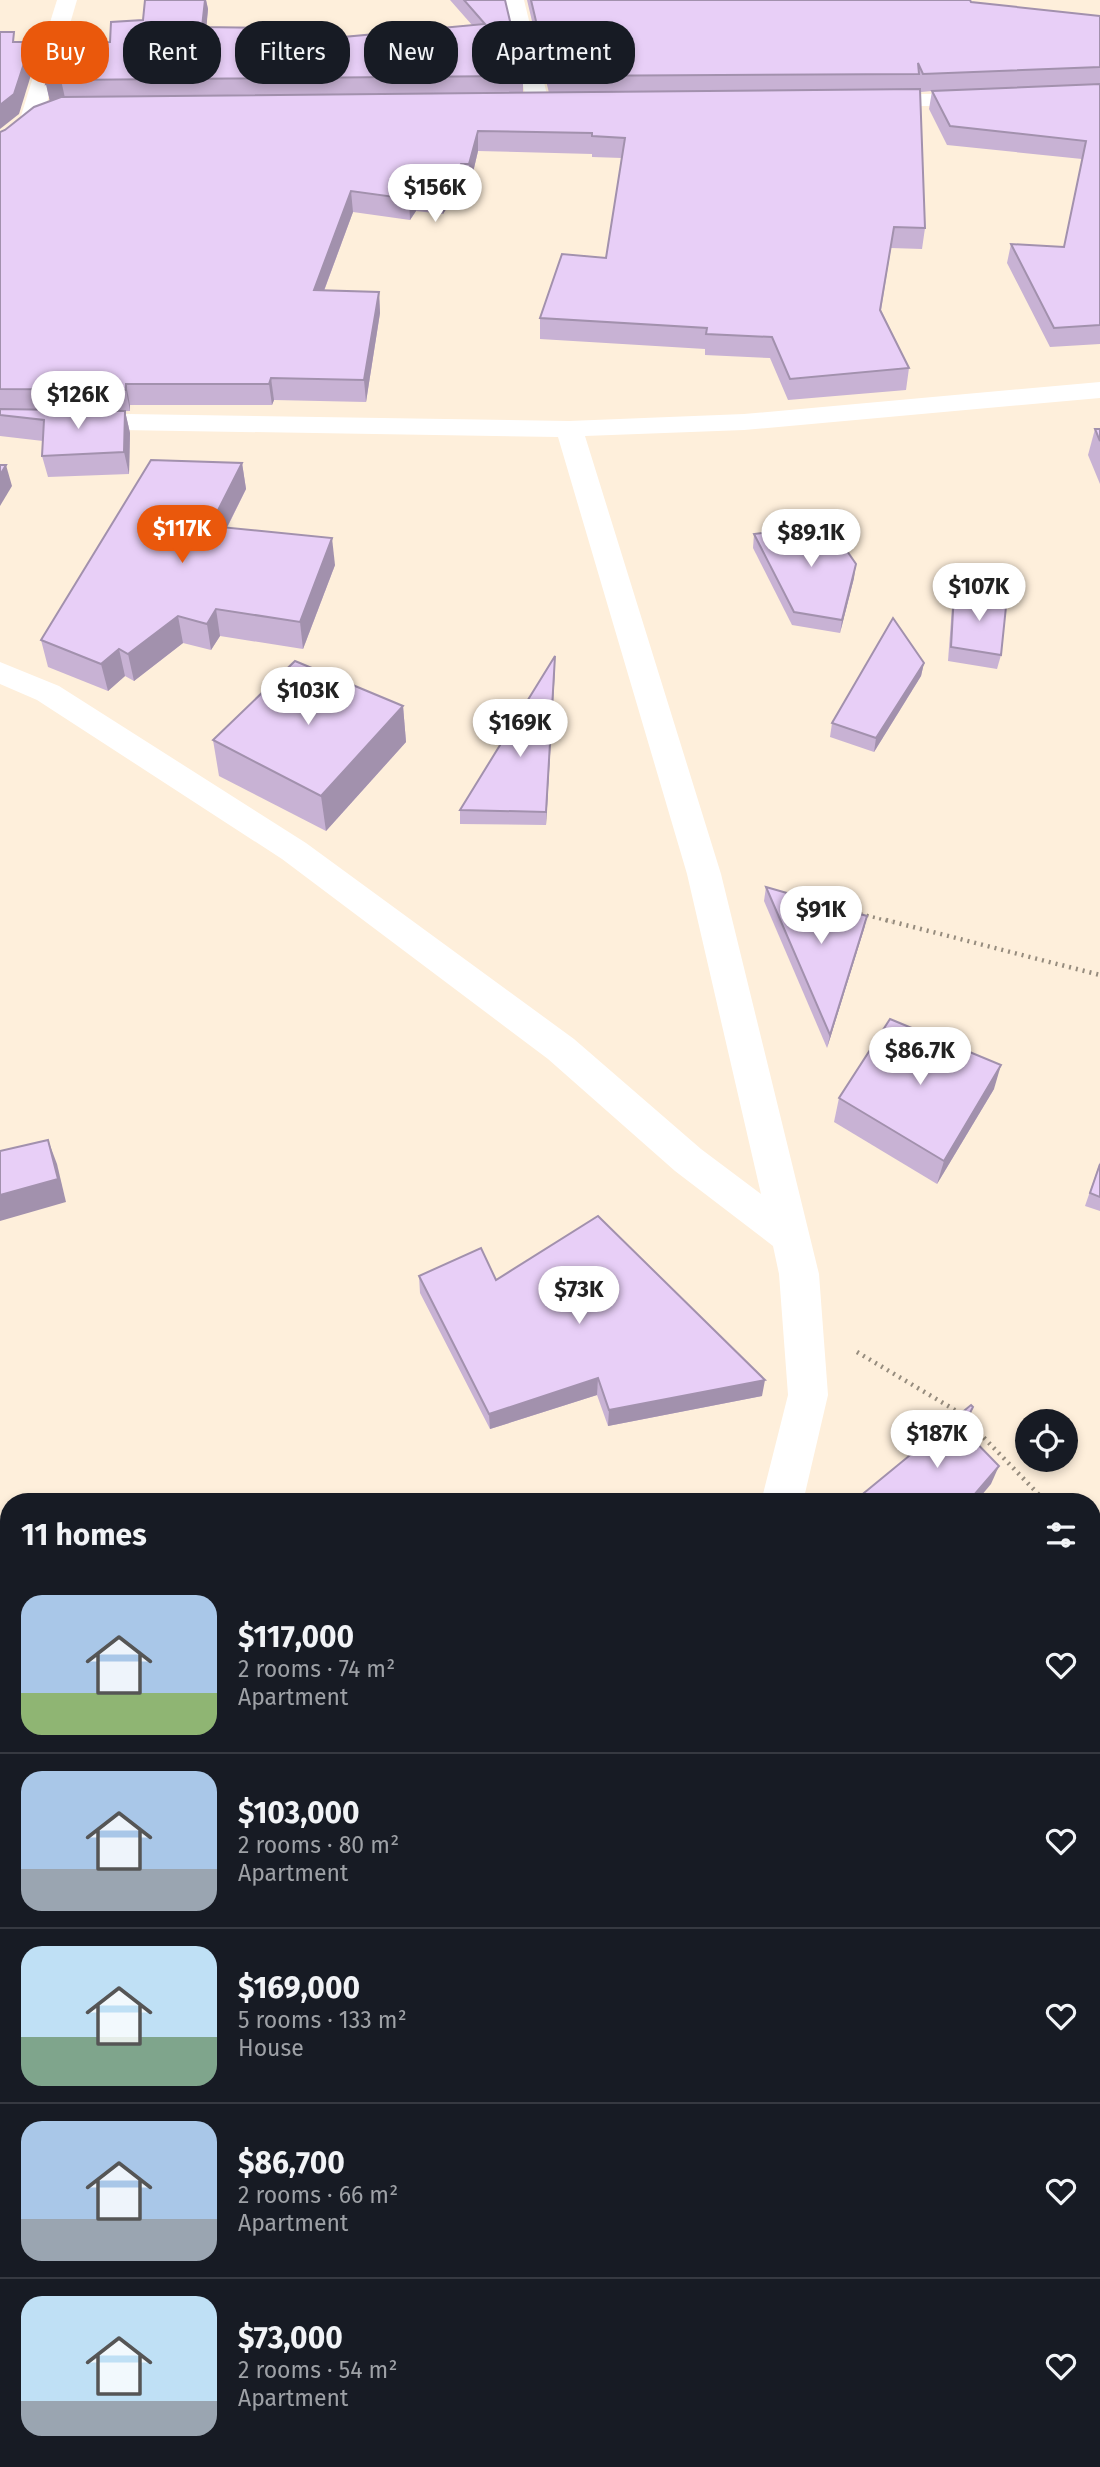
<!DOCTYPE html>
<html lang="en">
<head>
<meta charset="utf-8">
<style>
	body { margin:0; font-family:"Fira Sans",sans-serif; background:#20242c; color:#f1f3f6; height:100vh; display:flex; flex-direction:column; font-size:26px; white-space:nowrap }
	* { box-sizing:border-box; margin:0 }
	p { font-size:23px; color:#9ea1a6 }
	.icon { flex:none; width:38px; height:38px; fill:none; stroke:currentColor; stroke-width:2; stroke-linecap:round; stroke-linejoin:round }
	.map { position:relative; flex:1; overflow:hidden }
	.side { position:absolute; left:0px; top:1493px; width:1101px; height:975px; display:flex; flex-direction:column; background:#171b24; border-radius:28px 28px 0 0; box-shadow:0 4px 10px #0003 }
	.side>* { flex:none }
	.top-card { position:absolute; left:21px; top:21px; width:700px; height:63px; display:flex; gap:14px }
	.buttons { position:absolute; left:1015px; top:1409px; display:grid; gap:14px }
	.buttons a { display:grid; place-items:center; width:63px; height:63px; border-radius:50%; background:#171b24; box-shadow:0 4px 10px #0003; font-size:35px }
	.price { position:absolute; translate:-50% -60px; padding:0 16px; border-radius:24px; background:#fff; color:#222; font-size:23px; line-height:46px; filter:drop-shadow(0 2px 4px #0008) }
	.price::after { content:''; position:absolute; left:50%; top:42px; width:21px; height:16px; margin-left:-10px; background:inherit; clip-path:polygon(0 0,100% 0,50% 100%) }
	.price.current { background:#ea580c; color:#fff }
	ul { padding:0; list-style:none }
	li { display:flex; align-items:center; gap:21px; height:175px; padding:0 21px }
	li+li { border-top:2px solid #363941 }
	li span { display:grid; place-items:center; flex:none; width:196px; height:140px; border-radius:21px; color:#555 }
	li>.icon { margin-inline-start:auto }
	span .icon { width:84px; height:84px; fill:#fffc; stroke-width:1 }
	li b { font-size:30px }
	h2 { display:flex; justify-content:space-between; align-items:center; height:84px; padding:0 21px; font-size:30px }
	.chip { padding:0 24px; border-radius:28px; background:#171b24; box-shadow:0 4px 10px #0003; font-size:24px; line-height:63px }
	.chip.current { background:#ea580c; color:#fff }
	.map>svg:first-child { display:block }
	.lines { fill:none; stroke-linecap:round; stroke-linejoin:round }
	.path-far1 { stroke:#968c7e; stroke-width:3.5; stroke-dasharray:2 4.5; stroke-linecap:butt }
	.path { stroke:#968c7e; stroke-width:4.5; stroke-dasharray:2 5; stroke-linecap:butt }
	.minor { fill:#fff; fill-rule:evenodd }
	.wall { fill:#c8b2d4 }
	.shaded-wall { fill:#a291ad }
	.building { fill:#e8cff7; stroke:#a291ad; stroke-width:2 }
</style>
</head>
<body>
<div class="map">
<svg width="1100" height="2467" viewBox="0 0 1100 2467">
	<rect width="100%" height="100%" fill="#feefdb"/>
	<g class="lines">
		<polyline class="path-far1" points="854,912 892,922"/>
		<g class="path">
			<polyline points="886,920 1100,975"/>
			<polyline points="857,1352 960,1413 1046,1502"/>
			<polyline points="1092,1561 1100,1572"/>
		</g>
		<g class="minor">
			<polygon points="57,0 77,0 42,119 31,126 20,119"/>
			<polygon points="504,0 524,0 549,103 546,108 538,110 527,103"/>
			<polygon points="869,94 984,94 995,100 984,106 861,106 858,101"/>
			<polygon points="1100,382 1100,398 744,430 585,436 721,874 819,1274 828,1395 803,1502 761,1502 788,1395 779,1274 773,1246 675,1171 548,1059 282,859 37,700 0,684 0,662 59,686 306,843 574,1039 701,1149 761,1194 687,874 558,437 0,428 0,412 569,421 744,414"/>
			<polygon points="0,1727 9,1731 9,1780 0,1776"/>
			<polygon points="9,2302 9,2356 0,2357 0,2303"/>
			<rect x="551" y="2459" width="56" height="8"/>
		</g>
	</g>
	<g class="wall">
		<polygon points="145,0 206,0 208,9 206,27 273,43 472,25 450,0 505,0 523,76 523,93 549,93 527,0 970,0 971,2 1100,16 1100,344 1050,347 1007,263 1011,244 1064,247 1082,159 947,145 929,109 932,91 921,92 920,90 925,228 922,249 891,248 881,310 909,368 906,390 788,400 770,358 705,355 705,349 540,339 540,318 606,258 622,158 592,157 592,154 478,151 470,185 462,184 443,214 416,211 410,220 353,212 324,291 379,292 380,313 366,402 274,400 272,405 130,405 130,411 125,411 130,433 129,474 48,477 42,456 43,441 0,436 0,132 5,130 50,101 46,84 143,20"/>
		<polygon points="1095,429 1100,429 1100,484 1088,455"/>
		<polygon points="242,463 246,489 227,528 335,565 303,649 220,636 211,650 183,643 134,681 125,676 108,691 48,667 41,640"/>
		<polygon points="754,534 854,578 840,633 792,625 753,548"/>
		<polygon points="954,593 1001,655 997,669 948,661 952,607"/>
		<polygon points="555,656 546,825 460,824 460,810"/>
		<polygon points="924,663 921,676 874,752 830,737 832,723"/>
		<polygon points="403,706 406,742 326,831 219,776 213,740"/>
		<polygon points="766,887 867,916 864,929 827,1048 764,901"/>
		<polygon points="994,1089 937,1184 834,1122 839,1098"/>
		<polygon points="1100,1162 1100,1211 1085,1206"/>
		<polygon points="419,1276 496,1280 762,1396 608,1426 597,1395 490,1429 420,1293"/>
		<polygon points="1100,2121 1100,2144 1092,2133 1092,2129"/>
	</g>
	<g class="shaded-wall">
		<polygon points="205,0 206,0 208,9 205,44 202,27"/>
		<polygon points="271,28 273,46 266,44"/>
		<polygon points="31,42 35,62 19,114 0,129 0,105"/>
		<polygon points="61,80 65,98 50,102 46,84"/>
		<polygon points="478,131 478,151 470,185 469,164"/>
		<polygon points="461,164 462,184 443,214 442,193"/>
		<polygon points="415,190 416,211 410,220 409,199"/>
		<polygon points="351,191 353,212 316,312 314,290"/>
		<polygon points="379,292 380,313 366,402 364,380"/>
		<polygon points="271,378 274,400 272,405 269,384"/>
		<polygon points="126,384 130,405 130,411 126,390"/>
		<polygon points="125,411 130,433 129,474 124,452"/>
		<polygon points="242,463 246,489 214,553 210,526"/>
		<polygon points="6,465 12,486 0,506 0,475"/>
		<polygon points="332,538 335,565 303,649 300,622"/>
		<polygon points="856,564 854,578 840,633 842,620"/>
		<polygon points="216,609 220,636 211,650 207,624"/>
		<polygon points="178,616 183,643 134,681 128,654"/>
		<polygon points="119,649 125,676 108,691 101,664"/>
		<polygon points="555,656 555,670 546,825 546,812"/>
		<polygon points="924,663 921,676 874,752 876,738"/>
		<polygon points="403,706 406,742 326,831 321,796"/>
		<polygon points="867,916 864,929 827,1048 830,1035"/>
		<polygon points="1001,1065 994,1089 937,1184 944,1161"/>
		<polygon points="48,1140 57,1164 66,1202 0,1221 0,1195"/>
		<polygon points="598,1378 597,1395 490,1429 489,1414"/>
		<polygon points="765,1380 762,1396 608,1426 609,1410"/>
		<polygon points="973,1407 966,1426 954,1446 962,1428"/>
		<polygon points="999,1466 991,1484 976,1502 968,1502"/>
		<polygon points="1100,1969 1100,1973 1092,1978 1092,1974"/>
	</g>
	<g class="building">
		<polygon points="145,0 205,0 202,27 271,28 266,44 485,24 464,0 505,0 523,76 61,80 46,84 58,43 110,42 111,22 143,20"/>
		<polygon points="531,0 970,0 971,2 1100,16 1100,67 923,74 918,63 919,74 549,76"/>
		<polygon points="0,32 14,32 13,42 31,42 14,94 0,105"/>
		<polygon points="1100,84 1100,325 1054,328 1011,244 1064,247 1086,141 950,126 932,91"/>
		<polygon points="920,89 925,228 894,227 880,310 909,368 790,379 772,337 706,334 707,328 540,318 562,254 606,258 625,138 592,136 592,133 478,131 469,164 461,164 442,193 415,190 409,199 351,191 314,290 379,292 364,380 271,378 269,384 126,384 126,390 0,389 0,132 5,130 34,107 61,97"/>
		<polygon points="0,409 125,411 124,452 42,456 44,420 0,415"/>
		<polygon points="1095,429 1100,429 1100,441"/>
		<polygon points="151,460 242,463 210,526 332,538 300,622 216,609 207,624 178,616 128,654 119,649 101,664 41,640"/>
		<polygon points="0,465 6,465 0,475"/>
		<polygon points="829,525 856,564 842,620 794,612 754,534"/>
		<polygon points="954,593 1007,597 1001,655 951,647"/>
		<polygon points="893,618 924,663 876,738 832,723"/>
		<polygon points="555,656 546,812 460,810"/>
		<polygon points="295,661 403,706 321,796 213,740"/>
		<polygon points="766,887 867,916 830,1035"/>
		<polygon points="890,1019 1001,1065 944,1161 839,1098"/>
		<polygon points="48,1140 58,1179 0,1195 0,1151"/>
		<polygon points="1100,1164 1100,1197 1090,1193"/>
		<polygon points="598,1216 765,1380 609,1410 598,1378 489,1414 419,1276 481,1248 496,1280"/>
		<polygon points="971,1405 973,1407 962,1428 999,1466 968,1502 853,1502"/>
		<polygon points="1100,1706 1100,1775 1092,1783 1092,1717"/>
		<polygon points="1100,1907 1100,1969 1092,1974 1092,1912"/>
	</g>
</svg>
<div class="buttons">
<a><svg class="icon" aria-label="locate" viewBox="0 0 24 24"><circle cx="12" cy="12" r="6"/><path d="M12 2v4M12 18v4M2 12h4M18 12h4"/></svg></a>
</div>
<b class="price" style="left:435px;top:224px">$156K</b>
<b class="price" style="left:78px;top:431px">$126K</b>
<b class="price current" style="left:182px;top:565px">$117K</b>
<b class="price" style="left:811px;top:569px">$89.1K</b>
<b class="price" style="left:979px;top:623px">$107K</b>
<b class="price" style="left:308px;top:727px">$103K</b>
<b class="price" style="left:520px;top:759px">$169K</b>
<b class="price" style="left:821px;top:946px">$91K</b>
<b class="price" style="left:920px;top:1087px">$86.7K</b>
<b class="price" style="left:579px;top:1326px">$73K</b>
<b class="price" style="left:937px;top:1470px">$187K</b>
<div class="top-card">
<a class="chip current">Buy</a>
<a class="chip">Rent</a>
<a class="chip">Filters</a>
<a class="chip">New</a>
<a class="chip">Apartment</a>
</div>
<section class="side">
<h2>11 homes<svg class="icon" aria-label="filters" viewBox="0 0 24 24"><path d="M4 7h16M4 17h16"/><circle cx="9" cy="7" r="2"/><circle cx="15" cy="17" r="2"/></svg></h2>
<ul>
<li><span style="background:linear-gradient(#a9c7e8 70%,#8fb573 0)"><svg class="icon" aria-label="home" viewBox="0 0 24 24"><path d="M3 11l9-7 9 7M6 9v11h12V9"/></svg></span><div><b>$117,000</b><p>2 rooms · 74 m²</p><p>Apartment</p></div><svg class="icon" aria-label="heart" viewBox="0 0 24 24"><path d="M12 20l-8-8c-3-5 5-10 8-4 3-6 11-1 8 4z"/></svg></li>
<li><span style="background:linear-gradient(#a9c7e8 70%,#9aa5b1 0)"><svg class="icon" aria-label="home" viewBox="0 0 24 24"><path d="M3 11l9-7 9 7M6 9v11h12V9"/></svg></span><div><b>$103,000</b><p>2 rooms · 80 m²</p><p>Apartment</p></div><svg class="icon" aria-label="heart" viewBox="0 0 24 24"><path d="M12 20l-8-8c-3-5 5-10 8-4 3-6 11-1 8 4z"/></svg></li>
<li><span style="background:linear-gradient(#bfe0f5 65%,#7fa58c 0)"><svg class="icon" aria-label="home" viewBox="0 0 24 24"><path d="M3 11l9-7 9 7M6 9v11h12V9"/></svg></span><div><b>$169,000</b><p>5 rooms · 133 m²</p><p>House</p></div><svg class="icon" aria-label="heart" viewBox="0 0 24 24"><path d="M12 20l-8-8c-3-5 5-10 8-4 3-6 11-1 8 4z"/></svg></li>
<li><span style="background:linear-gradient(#a9c7e8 70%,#9aa5b1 0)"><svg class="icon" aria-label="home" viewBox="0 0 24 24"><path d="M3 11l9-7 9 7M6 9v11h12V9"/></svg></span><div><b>$86,700</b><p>2 rooms · 66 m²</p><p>Apartment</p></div><svg class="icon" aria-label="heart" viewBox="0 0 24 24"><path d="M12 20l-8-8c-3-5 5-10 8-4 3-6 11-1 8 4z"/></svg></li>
<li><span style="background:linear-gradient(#bfe0f5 75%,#9aa5b1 0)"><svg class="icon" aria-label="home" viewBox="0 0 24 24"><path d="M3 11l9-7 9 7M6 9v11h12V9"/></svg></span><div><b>$73,000</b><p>2 rooms · 54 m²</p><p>Apartment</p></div><svg class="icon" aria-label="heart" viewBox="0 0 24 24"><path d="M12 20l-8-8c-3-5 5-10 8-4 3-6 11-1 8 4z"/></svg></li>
</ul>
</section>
</div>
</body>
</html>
